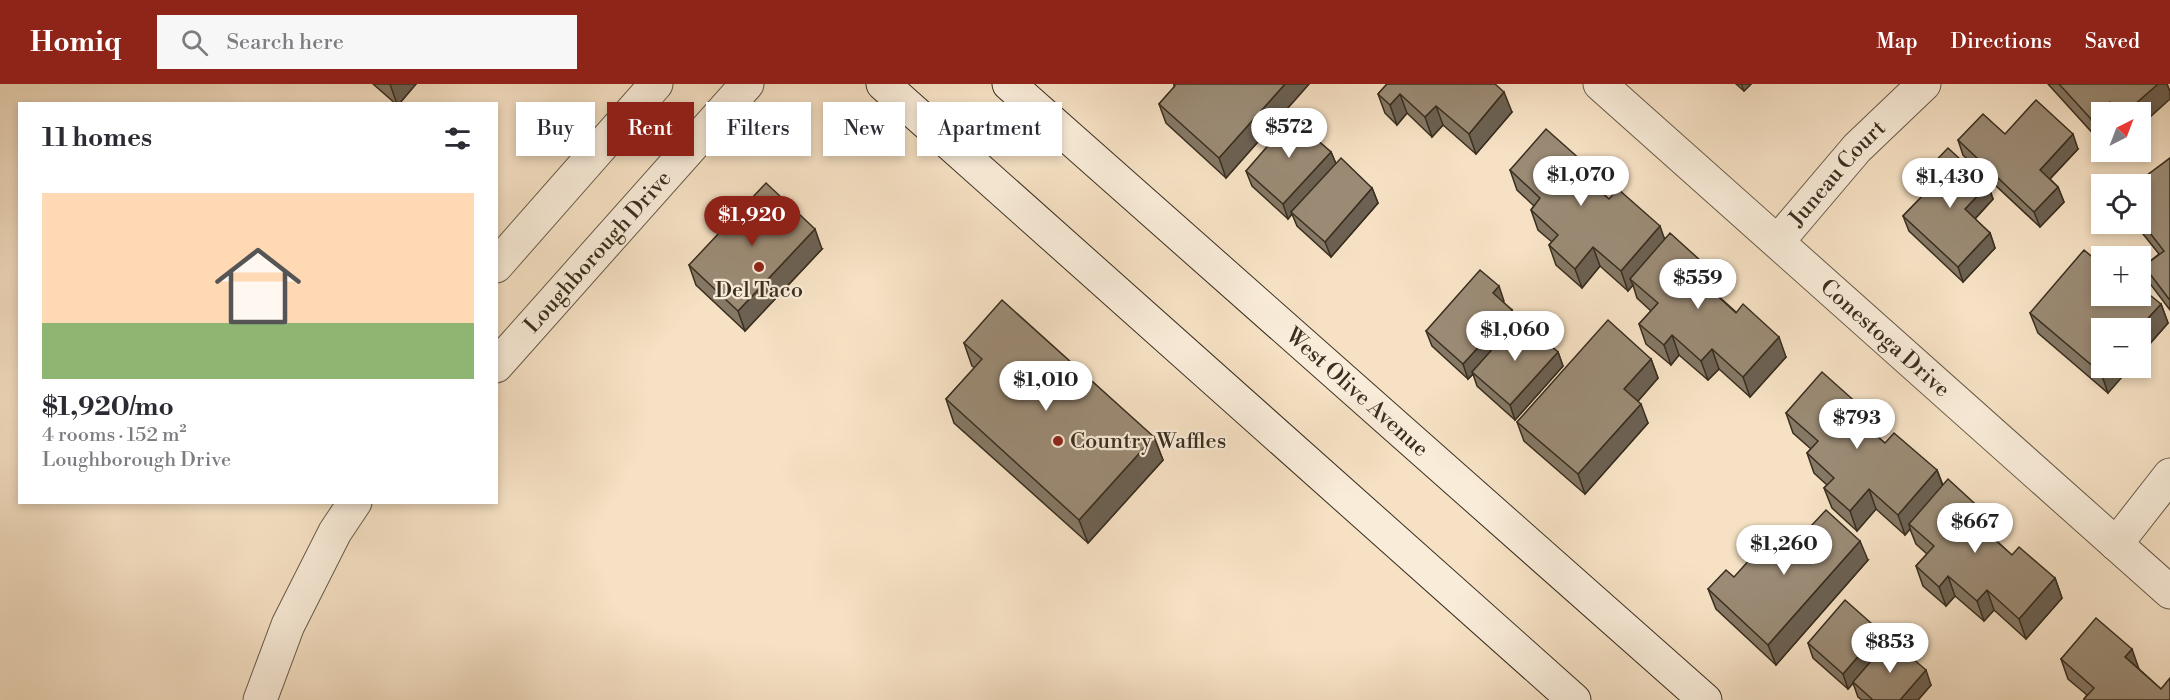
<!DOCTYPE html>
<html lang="en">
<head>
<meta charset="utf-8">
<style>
	body { margin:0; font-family:"Libre Bodoni",serif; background:#f7f7f7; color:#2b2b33; height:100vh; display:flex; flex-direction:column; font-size:22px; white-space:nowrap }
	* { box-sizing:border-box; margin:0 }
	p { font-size:20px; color:#7c7c81 }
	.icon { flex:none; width:33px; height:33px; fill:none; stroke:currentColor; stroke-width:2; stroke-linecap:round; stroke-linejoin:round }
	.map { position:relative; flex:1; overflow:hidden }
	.sheet { position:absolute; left:18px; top:18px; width:480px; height:402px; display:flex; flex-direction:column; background:#fff; border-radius:0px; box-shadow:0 3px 9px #0003 }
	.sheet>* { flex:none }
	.top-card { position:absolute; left:516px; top:18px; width:570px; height:54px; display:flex; gap:12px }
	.needle { width:39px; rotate:42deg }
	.controls { position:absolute; left:2091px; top:18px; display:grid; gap:12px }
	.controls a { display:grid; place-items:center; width:60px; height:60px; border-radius:0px; background:#fff; box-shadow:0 3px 9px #0003; font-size:30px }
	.price { position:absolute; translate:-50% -51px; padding:0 14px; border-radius:21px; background:#fff; color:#222; font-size:20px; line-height:39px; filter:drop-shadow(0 2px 3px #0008) }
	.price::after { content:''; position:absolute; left:50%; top:36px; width:18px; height:14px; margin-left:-9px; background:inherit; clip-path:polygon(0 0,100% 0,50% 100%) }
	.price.on { background:#8f2418; color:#fff }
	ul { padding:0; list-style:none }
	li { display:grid; align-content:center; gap:12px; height:318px; padding:0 24px }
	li+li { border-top:2px solid #e1e1e2 }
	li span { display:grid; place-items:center; height:186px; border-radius:0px; color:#555 }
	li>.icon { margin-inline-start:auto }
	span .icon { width:108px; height:108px; fill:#fffc; stroke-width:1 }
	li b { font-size:26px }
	h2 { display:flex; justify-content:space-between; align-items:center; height:72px; padding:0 24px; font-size:26px }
	.chip { padding:0 21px; border-radius:0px; background:#fff; box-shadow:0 3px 9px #0003; font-size:21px; line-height:54px }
	.chip.on { background:#8f2418; color:#fff }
	header { display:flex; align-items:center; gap:36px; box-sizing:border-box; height:84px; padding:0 30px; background:#8f2418; color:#fff }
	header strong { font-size:28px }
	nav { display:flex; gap:33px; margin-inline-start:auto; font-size:21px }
	.search { width:420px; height:54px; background:#f7f7f7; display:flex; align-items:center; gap:15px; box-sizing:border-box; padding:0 21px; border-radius:0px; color:#7c7c81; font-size:22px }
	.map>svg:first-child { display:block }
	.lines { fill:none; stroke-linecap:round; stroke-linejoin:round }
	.minor-casing { stroke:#685b48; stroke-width:35 }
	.secondary-casing { stroke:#392e1f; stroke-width:35 }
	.minor { stroke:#f9ecd9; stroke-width:33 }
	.secondary { stroke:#f9ecd9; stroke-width:33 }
	.wall { fill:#857865; stroke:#392e1f; stroke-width:1.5 }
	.shaded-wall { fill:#6c6152; stroke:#392e1f; stroke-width:1.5 }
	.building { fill:#9b8b75; stroke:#392e1f; stroke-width:1.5 }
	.poi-dot { fill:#8f2418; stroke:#f9ecd9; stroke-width:2 }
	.labels { text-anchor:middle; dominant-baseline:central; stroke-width:4.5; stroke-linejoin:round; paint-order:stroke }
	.street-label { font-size:22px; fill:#392e1f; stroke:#f9ecd9 }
	.poi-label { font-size:22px; fill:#392e1f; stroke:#f9ecd9 }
</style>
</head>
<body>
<header>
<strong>Homiq</strong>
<div class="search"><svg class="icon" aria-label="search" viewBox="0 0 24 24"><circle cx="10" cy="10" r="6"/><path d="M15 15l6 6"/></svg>Search here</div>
<nav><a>Map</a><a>Directions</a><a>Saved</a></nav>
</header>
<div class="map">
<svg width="2170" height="616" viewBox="0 0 2170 616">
	<rect width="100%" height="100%" fill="#f6e1c4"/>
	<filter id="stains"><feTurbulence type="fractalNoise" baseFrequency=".00333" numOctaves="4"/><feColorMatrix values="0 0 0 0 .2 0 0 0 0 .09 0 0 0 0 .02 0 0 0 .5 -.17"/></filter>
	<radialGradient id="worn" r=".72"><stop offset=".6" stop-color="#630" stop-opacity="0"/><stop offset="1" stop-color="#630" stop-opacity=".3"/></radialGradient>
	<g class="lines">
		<g class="minor-casing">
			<g id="minor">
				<path id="s1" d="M1600 0 2170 508"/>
				<path id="s2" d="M1778 157 1857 64 1924 0"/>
				<polyline points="496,182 656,0"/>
				<path id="s3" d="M496 282 747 0"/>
				<polyline points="2116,460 2170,391"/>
				<polyline points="260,616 288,541 335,448 355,418"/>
			</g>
		</g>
		<g class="secondary-casing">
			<g id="secondary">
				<polyline points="883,0 1574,616"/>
				<path id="s4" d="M1009 0 1705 616"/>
			</g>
		</g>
		<use href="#minor" class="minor"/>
		<use href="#secondary" class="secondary"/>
	</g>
	<g class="wall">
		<polygon points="373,0 416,0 399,20 396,20"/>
		<polygon points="1174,0 1309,0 1226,94 1166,39 1159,20 1174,3"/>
		<polygon points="1387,0 1512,28 1476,70 1443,41 1432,53 1407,29 1397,41 1385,29 1378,10"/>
		<polygon points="1736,0 1751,0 1744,7"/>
		<polygon points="2048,0 2167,0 2170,8 2170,15 2140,28 2102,28 2098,55"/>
		<polygon points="2005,50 2078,65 2050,95 2058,103 2064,118 2040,143 1963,71 1958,56"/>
		<polygon points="1318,55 1317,56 1331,68 1336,80 1372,104 1378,119 1331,173 1297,142 1292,130 1288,135 1252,102 1246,87"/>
		<polygon points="2170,74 2170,226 2151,201 2144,182 2159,170 2135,140 2140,140 2140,100"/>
		<polygon points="1582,77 1589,98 1609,115 1712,187 1719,207 1716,210 1786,273 1750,313 1719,285 1708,296 1679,271 1671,281 1646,260 1639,240 1651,227 1637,214 1633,201 1628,207 1600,182 1582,204 1556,181 1549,161 1552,158 1538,146 1531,126 1534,122 1517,106 1510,86"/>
		<polygon points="1923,90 1988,101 1993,115 1975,135 1990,149 1995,164 1963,198 1909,147 1903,132 1929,105"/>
		<polygon points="822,165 745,247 696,201 689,181"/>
		<polygon points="2102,212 2161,220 2168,239 2140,271 2140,244 2108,309 2038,249 2030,229"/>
		<polygon points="1504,217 1503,218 1512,226 1516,238 1558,268 1563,282 1515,336 1477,302 1473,290 1468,295 1432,262 1426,247"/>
		<polygon points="964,259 1154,353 1163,376 1088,459 954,339 946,315 975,284 972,282"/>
		<polygon points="1651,275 1658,294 1638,317 1648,339 1585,410 1524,357 1517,338"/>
		<polygon points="1859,321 1866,341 1865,342 1885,359 1937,386 1943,401 1993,448 1990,451 2012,471 2055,494 2062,514 2026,555 1994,526 1984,537 1955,512 1946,522 1923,502 1916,482 1927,470 1916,460 1910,445 1905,451 1876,425 1857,447 1832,424 1824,404 1827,401 1814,389 1807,369 1811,365 1793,349 1786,329"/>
		<polygon points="1868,476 1776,581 1716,525 1708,505 1734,493"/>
		<polygon points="1880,547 1885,561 1931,601 1918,616 1862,616 1858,613 1853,599 1848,605 1813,574 1808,559"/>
		<polygon points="2061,575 2139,585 2161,605 2170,616 2084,616 2084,615 2087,611 2068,595"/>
	</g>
	<g class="shaded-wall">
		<polygon points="390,0 416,0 399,20 397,20"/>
		<polygon points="1285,0 1309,0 1226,94 1219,74"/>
		<polygon points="1741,0 1751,0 1744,7"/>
		<polygon points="2158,0 2167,0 2170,8 2170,15 2140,42 2140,28 2126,28"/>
		<polygon points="1504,8 1512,28 1476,70 1469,50"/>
		<polygon points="1400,10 1407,29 1397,41 1390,21"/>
		<polygon points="2110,18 2114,28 2102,28 2102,52 2098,55 2091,35"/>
		<polygon points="1436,22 1443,41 1432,53 1425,33"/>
		<polygon points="1313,40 1318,55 1312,61 1307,47"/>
		<polygon points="2073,50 2078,65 2045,100 2040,86"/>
		<polygon points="1331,68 1337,82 1291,128 1292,130 1288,135 1283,120"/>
		<polygon points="1582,77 1589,97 1582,105 1575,85"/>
		<polygon points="1988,101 1993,115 1970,140 1965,125"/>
		<polygon points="2058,103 2064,118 2040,143 2034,128"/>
		<polygon points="1372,104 1378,119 1331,173 1325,158"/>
		<polygon points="1660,142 1667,162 1630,195 1633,201 1628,207 1621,187"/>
		<polygon points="815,145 822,165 745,247 738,227"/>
		<polygon points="1990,149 1995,164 1963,198 1958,183"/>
		<polygon points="1593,163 1600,182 1582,204 1575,185"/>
		<polygon points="1712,187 1719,207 1709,218 1702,198"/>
		<polygon points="1499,202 1504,217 1498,224 1493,209"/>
		<polygon points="2161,220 2168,239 2140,271 2140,244 2139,244"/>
		<polygon points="1512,226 1517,241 1472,288 1473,290 1468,295 1463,280"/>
		<polygon points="1672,251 1679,271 1671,281 1664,261"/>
		<polygon points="1779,253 1786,273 1750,313 1743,293"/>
		<polygon points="1712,265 1719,285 1708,296 1701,277"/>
		<polygon points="1558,268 1563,282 1515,336 1510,321"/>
		<polygon points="1651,275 1658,294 1631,325 1624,305"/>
		<polygon points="2106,284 2130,284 2108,309 2101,289"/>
		<polygon points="1641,320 1648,339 1585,410 1578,390"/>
		<polygon points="1859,321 1866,341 1858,349 1851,330"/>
		<polygon points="1154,353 1163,376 1088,459 1079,436"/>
		<polygon points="1937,386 1944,406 1909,440 1910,445 1905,451 1898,431"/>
		<polygon points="1869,405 1876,425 1857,447 1850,427"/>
		<polygon points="1985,429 1993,448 1983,459 1976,439"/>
		<polygon points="1860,457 1868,476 1776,581 1768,561"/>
		<polygon points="1948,492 1955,512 1946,522 1939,503"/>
		<polygon points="2055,494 2062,514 2026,555 2019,535"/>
		<polygon points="1987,506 1994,526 1984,537 1977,517"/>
		<polygon points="1880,547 1886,562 1848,605 1843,590"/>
		<polygon points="2132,565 2139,585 2125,573"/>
		<polygon points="1926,586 1931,601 1918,616 1900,616"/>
	</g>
	<g class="building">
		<polygon points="1174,0 1285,0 1219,74 1159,20 1175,2"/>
		<polygon points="1387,0 1495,0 1504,8 1469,50 1436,22 1425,33 1400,10 1390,21 1378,10"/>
		<polygon points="2059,0 2158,0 2126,28 2120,28 2110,18 2091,35"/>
		<polygon points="2036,16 2073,50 2040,86 2058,103 2034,128 1958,56 1983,30 2005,50"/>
		<polygon points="1298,27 1313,40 1307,47 1331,68 1283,120 1246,87"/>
		<polygon points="1546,45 1582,77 1575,85 1609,115 1618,105 1660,142 1621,187 1593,163 1575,185 1549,161 1558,151 1531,126 1540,114 1510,86"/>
		<polygon points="1948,64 1988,101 1965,125 1990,149 1958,183 1903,132 1934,100 1923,90"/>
		<polygon points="1341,74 1372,104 1325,158 1291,128"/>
		<polygon points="2170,74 2170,214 2169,215 2144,182 2164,167 2140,136 2140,100 2135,100"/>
		<polygon points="766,99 815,145 738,227 689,181"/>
		<polygon points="1670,149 1712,187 1702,198 1736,229 1743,220 1779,253 1743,293 1712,265 1701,277 1672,251 1664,261 1639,240 1658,219 1630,195"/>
		<polygon points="2084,166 2102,181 2102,212 2140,212 2140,203 2161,220 2139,244 2102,244 2102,284 2106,284 2101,289 2030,229"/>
		<polygon points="1480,186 1499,202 1493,209 1512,226 1463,280 1426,247"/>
		<polygon points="1002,216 1154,353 1079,436 946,315 982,275 964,259"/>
		<polygon points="1520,234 1558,268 1510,321 1472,288"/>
		<polygon points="1608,236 1651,275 1624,305 1641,320 1578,390 1517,338"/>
		<polygon points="1822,288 1859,321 1851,330 1885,359 1894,349 1937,386 1898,431 1869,405 1850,427 1824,404 1834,394 1807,369 1818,357 1786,329"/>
		<polygon points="1948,395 1985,429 1976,439 2012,471 2019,463 2055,494 2019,535 1987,506 1977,517 1948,492 1939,503 1916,482 1934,462 1909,440"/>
		<polygon points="1826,426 1860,457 1768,561 1708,505 1726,486 1734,493 1779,443 1796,458"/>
		<polygon points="1845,516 1880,547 1843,590 1808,559"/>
		<polygon points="2096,534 2132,565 2125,573 2161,605 2170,594 2170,616 2085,616 2084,615 2094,604 2061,575"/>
		<polygon points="1890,555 1926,586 1900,616 1873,616 1853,598"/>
	</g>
	<g class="poi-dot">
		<circle cx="759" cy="183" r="6"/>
		<circle cx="1058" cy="357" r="6"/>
	</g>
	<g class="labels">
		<g class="street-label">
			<text stroke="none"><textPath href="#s2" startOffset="90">Juneau Court</textPath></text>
			<text stroke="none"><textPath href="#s3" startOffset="153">Loughborough Drive</textPath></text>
			<text stroke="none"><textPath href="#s1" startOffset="382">Conestoga Drive</textPath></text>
			<text stroke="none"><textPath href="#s4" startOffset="465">West Olive Avenue</textPath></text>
		</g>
		<g class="poi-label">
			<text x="759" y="206">Del Taco</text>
			<text x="1070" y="357" text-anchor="start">Country Waffles</text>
		</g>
	</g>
	<rect width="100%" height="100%" filter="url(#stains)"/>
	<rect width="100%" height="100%" fill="url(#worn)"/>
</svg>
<div class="controls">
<a><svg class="needle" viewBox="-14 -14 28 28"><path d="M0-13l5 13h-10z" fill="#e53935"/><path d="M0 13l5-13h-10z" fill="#7c7c81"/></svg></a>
<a><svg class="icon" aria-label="locate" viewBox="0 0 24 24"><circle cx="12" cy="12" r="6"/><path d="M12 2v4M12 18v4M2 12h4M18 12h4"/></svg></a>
<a>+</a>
<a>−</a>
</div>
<b class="price" style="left:1289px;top:75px">$572</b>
<b class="price" style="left:1581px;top:123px">$1,070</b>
<b class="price" style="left:1950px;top:125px">$1,430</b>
<b class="price on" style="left:752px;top:163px">$1,920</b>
<b class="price" style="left:1698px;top:226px">$559</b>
<b class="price" style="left:1515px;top:278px">$1,060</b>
<b class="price" style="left:1046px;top:328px">$1,010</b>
<b class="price" style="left:1857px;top:366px">$793</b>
<b class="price" style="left:1975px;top:470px">$667</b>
<b class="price" style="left:1784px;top:492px">$1,260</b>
<b class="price" style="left:1890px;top:590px">$853</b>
<div class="top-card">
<a class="chip">Buy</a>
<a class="chip on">Rent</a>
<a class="chip">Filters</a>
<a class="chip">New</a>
<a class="chip">Apartment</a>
</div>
<section class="sheet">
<h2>11 homes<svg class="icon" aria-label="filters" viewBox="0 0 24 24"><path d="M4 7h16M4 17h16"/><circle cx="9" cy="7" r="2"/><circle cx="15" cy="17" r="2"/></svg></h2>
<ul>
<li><span style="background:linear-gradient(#ffd9b3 70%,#8fb573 0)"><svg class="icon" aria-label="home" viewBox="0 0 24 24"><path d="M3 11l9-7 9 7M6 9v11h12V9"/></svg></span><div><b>$1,920/mo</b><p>4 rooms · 152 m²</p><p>Loughborough Drive</p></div></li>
</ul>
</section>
</div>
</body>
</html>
